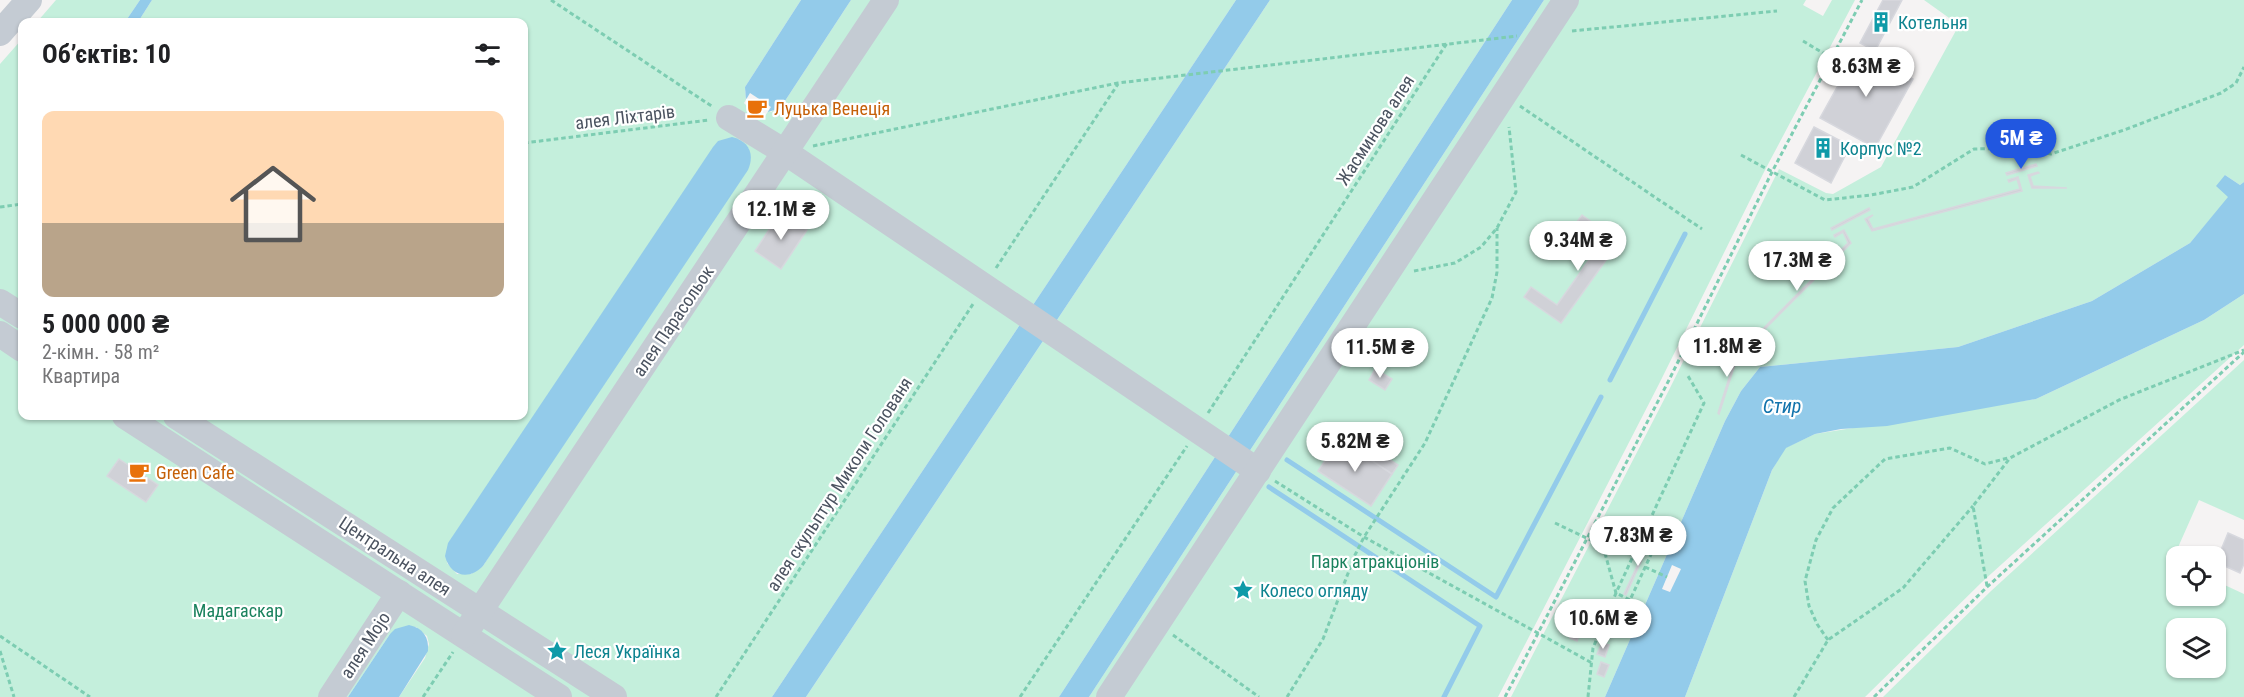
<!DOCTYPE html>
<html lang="uk">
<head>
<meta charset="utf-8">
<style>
	body { margin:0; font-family:"Roboto Condensed",sans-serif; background:#f6f6f6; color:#202124; height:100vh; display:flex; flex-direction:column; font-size:22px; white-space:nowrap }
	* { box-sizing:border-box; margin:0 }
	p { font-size:20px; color:#757577 }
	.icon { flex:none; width:33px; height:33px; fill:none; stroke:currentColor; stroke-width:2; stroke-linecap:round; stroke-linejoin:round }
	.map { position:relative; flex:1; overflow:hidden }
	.drawer { position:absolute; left:18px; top:18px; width:510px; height:402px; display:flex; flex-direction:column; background:#fff; border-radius:12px; box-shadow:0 2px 4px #0004 }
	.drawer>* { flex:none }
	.fabs { position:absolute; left:2166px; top:546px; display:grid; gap:12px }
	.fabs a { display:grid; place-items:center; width:60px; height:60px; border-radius:12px; background:#fff; box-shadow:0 2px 4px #0004; font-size:30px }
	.price { position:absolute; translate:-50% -51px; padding:0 14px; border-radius:21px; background:#fff; color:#222; font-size:20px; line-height:39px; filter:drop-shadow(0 2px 3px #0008) }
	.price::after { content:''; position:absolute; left:50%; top:36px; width:18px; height:14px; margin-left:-9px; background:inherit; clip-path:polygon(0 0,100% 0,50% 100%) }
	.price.current { background:#2157e0; color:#fff }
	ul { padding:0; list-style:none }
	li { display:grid; align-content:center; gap:12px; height:318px; padding:0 24px }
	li+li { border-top:2px solid #e0e0e0 }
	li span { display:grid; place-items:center; height:186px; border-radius:12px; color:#555 }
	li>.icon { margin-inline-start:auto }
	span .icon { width:108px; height:108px; fill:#fffc; stroke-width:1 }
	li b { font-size:26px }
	h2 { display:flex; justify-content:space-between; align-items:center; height:72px; padding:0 24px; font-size:26px }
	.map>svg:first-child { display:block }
	.green { fill:#c4efdc; fill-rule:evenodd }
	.water { fill:#93cbea }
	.pier { fill:#f5f3f3 }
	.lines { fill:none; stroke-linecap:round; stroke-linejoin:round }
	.stream { stroke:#93cbea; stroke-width:5 }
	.building { fill:#d0d1d7; stroke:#d7d8de; stroke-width:1.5 }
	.path { stroke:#7dcdb2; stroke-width:3; stroke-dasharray:4.5 3; stroke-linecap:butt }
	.minor { stroke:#c4cbd3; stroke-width:26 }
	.labels { text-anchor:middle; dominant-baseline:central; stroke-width:4.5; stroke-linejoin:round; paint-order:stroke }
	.culture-label { font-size:18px; fill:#0d838f; stroke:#fff; text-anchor:start }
	.food-label { font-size:18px; fill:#c56008; stroke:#fff; text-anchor:start }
	.street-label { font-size:18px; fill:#4b5360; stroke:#fff }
	.park-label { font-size:18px; fill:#1b825e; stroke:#fff }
	.water-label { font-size:20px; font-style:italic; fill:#1173ac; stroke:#fff }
</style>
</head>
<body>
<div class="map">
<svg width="2244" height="697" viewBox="0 0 2244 697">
	<rect width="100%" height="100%" fill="#f5f3f3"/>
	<g class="green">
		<polygon points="56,0 140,0 125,22 37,22"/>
		<path d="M152 0H801L745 87 746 101 771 112 783 104 851 0H1236L772 697H399L425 658 429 644 427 636 416 627 390 634 348 697H0V64L22 39V416H524V22H138ZM739 139 749 149 483 566 471 574H457L447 563Z"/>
		<polygon points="1270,0 1512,0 1059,697 806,697"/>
		<polygon points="1544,0 1806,0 1803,5 1823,16 1832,0 1855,0 1765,170 1659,384 1498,697 1089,697"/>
		<polygon points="1924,0 2244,0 2244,182 2240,185 2225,175 2229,197 2190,243 2092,301 1958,347 1760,367 1741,391 1725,421 1605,697 1511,697 1669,390 1779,169 1826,193 1833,194 1881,167 1959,25"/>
		<polygon points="2244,294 2244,345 1982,582 1865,697 1685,697 1772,470 1785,448 1815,434 2036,399 2204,320"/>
		<path d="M2244 360V520L2199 500 2172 561 2176 564V596H2216V581L2244 594V697H1883L1991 591ZM2176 628H2216V668H2176Z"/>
	</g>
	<g class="water">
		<polygon points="140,0 152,0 138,22 125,22"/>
		<polygon points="801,0 851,0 783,104 778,109 764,113 746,101 745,87"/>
		<polygon points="1236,0 1270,0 806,697 772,697"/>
		<polygon points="1512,0 1544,0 1089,697 1059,697"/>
		<path d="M732 137C749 141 755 154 748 170L483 566C469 581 450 576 445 556L448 543 713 147 718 141Z"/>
		<polygon points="2225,175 2240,185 2244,182 2244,294 2204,320 2036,399 1887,426 1841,429 1815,434 1786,448 1772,470 1685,697 1605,697 1725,421 1741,391 1760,367 1958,347 2092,301 2190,243 2228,197 2216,186"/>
		<path d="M409 625C423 628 429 637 428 651L399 697H348L390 634 395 629Z"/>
	</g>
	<g class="pier">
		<polygon points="750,93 771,107 765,116 755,114 744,103"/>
		<polygon points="1672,565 1681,569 1670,592 1662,589"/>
	</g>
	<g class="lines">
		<g class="stream">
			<polyline points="1610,380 1685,234"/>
			<polyline points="1287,460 1496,597 1601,397"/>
			<polyline points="1269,487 1480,626 1444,697"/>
		</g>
	</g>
	<g class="building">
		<polygon points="1883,0 1902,0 1875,51 1860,43"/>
		<polygon points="1858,49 1913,79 1875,148 1820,118 1846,71 1839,68 1843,60 1850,64"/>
		<polygon points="1814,127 1841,141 1845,156 1831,183 1795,163"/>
		<polygon points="2036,164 2037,166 2007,175 2006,173"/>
		<polygon points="2038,172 2039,173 2030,176 2033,186 2067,188 2032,188 2028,175"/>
		<polygon points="2018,177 2022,191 1872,231 1865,219 1873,215 1868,219 1873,229 2020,189 2017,179 2009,182 2008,180"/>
		<polygon points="1869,208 1870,210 1832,230 1831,228"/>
		<polygon points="780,213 807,230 781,269 755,251"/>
		<polygon points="1582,215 1619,242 1561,323 1524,297 1531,287 1557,305 1599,246 1573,227"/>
		<polygon points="1844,230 1851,243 1742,352 1730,345 1735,336 1737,337 1733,344 1742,350 1848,243 1843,232 1835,237 1834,235"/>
		<polygon points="1726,330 1727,331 1710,359 1709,358"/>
		<polygon points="1724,354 1736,361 1719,414 1718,413 1734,362 1724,356 1719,365 1718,364"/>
		<polygon points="1375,369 1392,379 1385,390 1369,380"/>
		<polygon points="1345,431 1398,465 1392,474 1339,439"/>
		<polygon points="1339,439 1392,474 1371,506 1318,471"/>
		<polygon points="119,459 158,485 146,502 107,476"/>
		<polygon points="2228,533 2244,540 2244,564 2240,573 2216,562"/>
		<polygon points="1652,534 1653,535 1626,595 1624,594"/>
		<polygon points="1579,618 1585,621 1577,641 1570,638"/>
		<polygon points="1602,643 1609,645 1605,657 1597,654"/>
		<polygon points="1601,662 1609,665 1604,677 1597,674"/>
	</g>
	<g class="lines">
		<g class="path">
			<polyline points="551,0 713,107"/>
			<polyline points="1572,31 1777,11"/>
			<polyline points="1803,41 1833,59"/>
			<polyline points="1520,106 1702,229"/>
			<polyline points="524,143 709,120"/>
			<polyline points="813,146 1118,83 1517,36"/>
			<polyline points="1741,155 1825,200 1871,195 1913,187 1974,149 2020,148 2051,154 2124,130 2221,93 2236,83 2244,67"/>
			<polyline points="0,207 22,204"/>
			<polyline points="996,268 1118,84"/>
			<polyline points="1414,271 1455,263 1481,247 1497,228 1516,192 1509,127"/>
			<polyline points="1208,413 1447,43"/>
			<polyline points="1275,481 1364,537 1592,663"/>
			<polyline points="1555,523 1603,546 1645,528 1660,535 1630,600 1616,593"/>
			<polyline points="1603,546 1616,593"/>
			<polyline points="1645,567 1667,577"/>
			<polyline points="1987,586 1973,506 2010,458 2119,400 2244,350"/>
			<polyline points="1173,635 1259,697"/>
			<polyline points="0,636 90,697"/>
			<polyline points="1828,640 1817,624 1809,606 1805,581 1816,540 1833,508 1885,459 1950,448 1985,464 2008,458"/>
			<polyline points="0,651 14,697"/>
			<polyline points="423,697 453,652"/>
			<polyline points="716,697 973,304"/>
			<polyline points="1020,697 1187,446"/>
			<polyline points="1287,697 1323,639 1355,555 1364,537 1425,443 1492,298 1497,272 1497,228"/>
			<polyline points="1505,697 1669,380 1772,172 1862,0"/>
			<polyline points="1588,697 1593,648 1616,593 1704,403 1688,376"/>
			<polyline points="1794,697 1828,640 1903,588 1973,506"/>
			<polyline points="1874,697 1987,587 2244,352"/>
		</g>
		<g class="minor">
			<polyline points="0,33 29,0"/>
			<polyline points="729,118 785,152 1258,471"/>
			<polyline points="0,302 22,316"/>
			<polyline points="0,334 22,349"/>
			<polyline points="125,416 559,697"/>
			<polyline points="176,416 614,697"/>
			<polyline points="464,635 886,0"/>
			<polyline points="331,697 399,593"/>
			<polyline points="1109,697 1566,0"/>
		</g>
	</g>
	<defs>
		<g id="building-bare" transform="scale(1.62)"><path d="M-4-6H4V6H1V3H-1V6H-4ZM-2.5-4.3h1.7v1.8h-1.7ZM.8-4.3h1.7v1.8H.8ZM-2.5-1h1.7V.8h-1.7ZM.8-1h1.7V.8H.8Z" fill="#0f9aa8" stroke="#fff" stroke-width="2.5" paint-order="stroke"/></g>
		<g id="cafe-bare" transform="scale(1.62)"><path d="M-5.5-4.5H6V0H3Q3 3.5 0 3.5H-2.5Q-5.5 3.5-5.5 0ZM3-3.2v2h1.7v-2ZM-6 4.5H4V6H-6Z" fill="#e8710a" stroke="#fff" stroke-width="2.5" paint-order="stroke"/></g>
		<g id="sight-bare" transform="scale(1.62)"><path d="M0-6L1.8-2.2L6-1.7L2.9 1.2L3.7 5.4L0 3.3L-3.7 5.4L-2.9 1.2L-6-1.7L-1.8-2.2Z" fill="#0f9aa8" stroke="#fff" stroke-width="2.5" paint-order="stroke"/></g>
	</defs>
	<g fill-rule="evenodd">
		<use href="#building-bare" x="1881" y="22"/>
		<use href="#cafe-bare" x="757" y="108"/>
		<use href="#building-bare" x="1823" y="148"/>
		<use href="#cafe-bare" x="139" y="472"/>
		<use href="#sight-bare" x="1243" y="590"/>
		<use href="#sight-bare" x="557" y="651"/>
	</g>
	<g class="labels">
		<g class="culture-label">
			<text x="1898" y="22">Котельня</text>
			<text x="1840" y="148">Корпус №2</text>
			<text x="1260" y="590">Колесо огляду</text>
			<text x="574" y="651">Леся Українка</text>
		</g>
		<g class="food-label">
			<text x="774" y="108">Луцька Венеція</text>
			<text x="156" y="472">Green Cafe</text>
		</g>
		<g class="street-label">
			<text transform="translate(625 117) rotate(-7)">алея Ліхтарів</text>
			<text transform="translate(1375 130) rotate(-57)">Жасминова алея</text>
			<text transform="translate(673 321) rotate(-56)">алея Парасольок</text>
			<text transform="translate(839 484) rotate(-57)">алея скульптур Миколи Голованя</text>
			<text transform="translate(395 556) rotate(33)">Центральна алея</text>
			<text transform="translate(365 645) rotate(-57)">алея Mojo</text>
		</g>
		<g class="park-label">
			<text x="1375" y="561">Парк атракціонів</text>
			<text x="238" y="610">Мадагаскар</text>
		</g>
		<g class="water-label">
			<text x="1782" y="406">Стир</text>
		</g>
	</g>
</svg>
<div class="fabs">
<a><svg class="icon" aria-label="locate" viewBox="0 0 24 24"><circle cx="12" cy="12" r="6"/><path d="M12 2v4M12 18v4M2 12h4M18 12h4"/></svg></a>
<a><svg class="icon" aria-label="layers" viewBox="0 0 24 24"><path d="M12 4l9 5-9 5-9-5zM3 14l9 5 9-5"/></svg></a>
</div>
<b class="price" style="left:1866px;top:98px">8.63M ₴</b>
<b class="price current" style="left:2021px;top:170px">5M ₴</b>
<b class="price" style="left:781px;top:241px">12.1M ₴</b>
<b class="price" style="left:1578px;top:272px">9.34M ₴</b>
<b class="price" style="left:1797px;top:292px">17.3M ₴</b>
<b class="price" style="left:1727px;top:378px">11.8M ₴</b>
<b class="price" style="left:1380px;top:379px">11.5M ₴</b>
<b class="price" style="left:1355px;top:473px">5.82M ₴</b>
<b class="price" style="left:1638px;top:567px">7.83M ₴</b>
<b class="price" style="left:1603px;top:650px">10.6M ₴</b>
<section class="drawer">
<h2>Об’єктів: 10<svg class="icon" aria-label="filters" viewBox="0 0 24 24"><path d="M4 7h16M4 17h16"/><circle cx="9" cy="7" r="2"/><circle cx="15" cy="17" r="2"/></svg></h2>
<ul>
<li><span style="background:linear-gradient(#ffd9b3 60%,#b9a48a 0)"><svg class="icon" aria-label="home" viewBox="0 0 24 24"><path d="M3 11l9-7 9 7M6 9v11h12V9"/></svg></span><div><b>5 000 000 ₴</b><p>2-кімн. · 58 m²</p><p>Квартира</p></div></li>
</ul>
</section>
</div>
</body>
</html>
